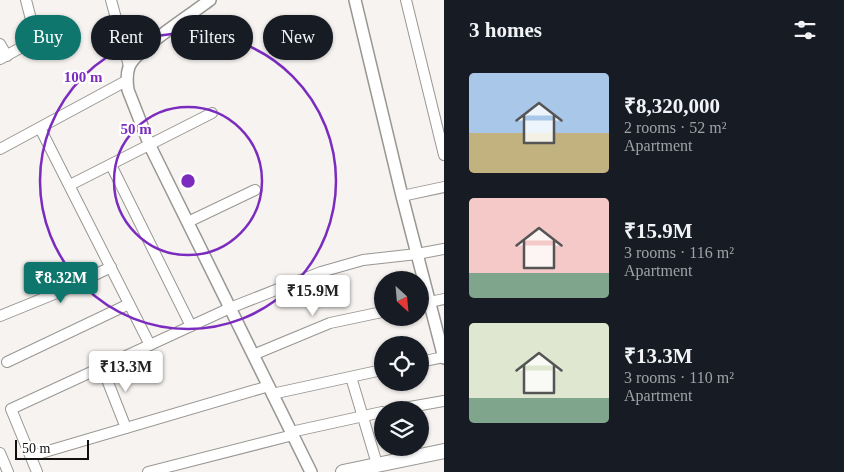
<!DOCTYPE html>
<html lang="en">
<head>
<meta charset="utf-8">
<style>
	body { margin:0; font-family:Georgia,serif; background:#20242c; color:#f1f3f6; height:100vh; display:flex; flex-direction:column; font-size:19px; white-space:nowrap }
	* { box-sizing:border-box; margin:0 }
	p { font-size:16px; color:#9ea1a6 }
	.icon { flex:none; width:28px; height:28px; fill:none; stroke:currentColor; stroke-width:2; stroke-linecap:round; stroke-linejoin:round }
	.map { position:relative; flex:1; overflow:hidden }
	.side { display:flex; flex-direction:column; background:#171b24; width:400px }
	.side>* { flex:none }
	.guide { position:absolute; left:15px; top:15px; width:354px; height:45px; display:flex; gap:10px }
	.needle { width:32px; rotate:154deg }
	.controls { position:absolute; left:374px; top:271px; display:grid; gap:10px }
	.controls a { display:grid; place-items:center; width:55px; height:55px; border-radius:50%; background:#171b24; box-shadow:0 1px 4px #0004; font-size:25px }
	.scale { position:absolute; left:15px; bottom:12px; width:74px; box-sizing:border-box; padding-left:5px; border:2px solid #11100f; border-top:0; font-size:14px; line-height:18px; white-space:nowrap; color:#11100f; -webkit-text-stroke:4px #fff; paint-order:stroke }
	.price { position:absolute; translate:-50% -42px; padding:0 11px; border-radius:5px; background:#fff; color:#222; font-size:16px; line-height:32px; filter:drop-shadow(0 1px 2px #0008) }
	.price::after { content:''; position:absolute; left:50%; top:30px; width:15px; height:11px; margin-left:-8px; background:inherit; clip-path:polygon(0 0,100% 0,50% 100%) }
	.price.selected { background:#0f766e; color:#fff }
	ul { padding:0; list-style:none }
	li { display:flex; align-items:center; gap:15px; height:125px; padding:0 25px }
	li span { display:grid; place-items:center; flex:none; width:140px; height:100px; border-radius:5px; color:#555 }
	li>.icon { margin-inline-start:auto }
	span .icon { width:60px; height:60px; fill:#fffc; stroke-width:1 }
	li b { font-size:21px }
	h2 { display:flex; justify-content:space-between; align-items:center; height:60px; padding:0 25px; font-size:21px }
	.chip { padding:0 18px; border-radius:22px; background:#171b24; box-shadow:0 1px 4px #0004; font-size:18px; line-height:45px }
	.chip.selected { background:#0f766e; color:#fff }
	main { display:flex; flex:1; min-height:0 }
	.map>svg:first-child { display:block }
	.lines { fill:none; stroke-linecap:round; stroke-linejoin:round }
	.minor-casing { stroke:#999793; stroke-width:12 }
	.tertiary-casing { stroke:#999793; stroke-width:14 }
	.secondary-casing { stroke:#999793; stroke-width:16 }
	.minor { stroke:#fff; stroke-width:10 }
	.tertiary { stroke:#fff; stroke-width:11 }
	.secondary { stroke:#fff; stroke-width:14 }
	.ring { fill:none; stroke:#7b2cbf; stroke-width:2.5 }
	.centre { fill:#7b2cbf; stroke:#fff; stroke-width:2.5 }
	.ring-label { font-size:15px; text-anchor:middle; font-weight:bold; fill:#7b2cbf; stroke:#fff; stroke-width:4.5; stroke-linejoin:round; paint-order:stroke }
</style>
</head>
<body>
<main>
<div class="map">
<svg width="444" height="472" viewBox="0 0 444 472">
	<rect width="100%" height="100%" fill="#f6f3f0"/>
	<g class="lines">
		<g class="minor-casing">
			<g id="minor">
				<polyline points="111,0 129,66"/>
				<polyline points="406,0 444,155"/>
				<polyline points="0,44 7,56"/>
				<polyline points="0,59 33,41 34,31 26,0"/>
				<polyline points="40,128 150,345"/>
				<polyline points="0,149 126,81"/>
				<polyline points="111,165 191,326"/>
				<polyline points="70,185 212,113"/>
				<polyline points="402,196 444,187"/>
				<polyline points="188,222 255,190"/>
				<polyline points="420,304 444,299"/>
				<polyline points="0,316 64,290 111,267"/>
				<polyline points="253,355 330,323 382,312"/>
				<polyline points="7,362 129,304"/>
				<polyline points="420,362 444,357"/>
				<polyline points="102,367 126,428"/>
				<polyline points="351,377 377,464"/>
				<polyline points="272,394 382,370"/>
				<polyline points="393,410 444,401"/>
				<polyline points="291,432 382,412"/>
				<polyline points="0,453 8,472"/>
				<polyline points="31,456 269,386"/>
				<polyline points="37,472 11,409 230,308 321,272 363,260 417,254 444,249"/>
				<polyline points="148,472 293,435"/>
			</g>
		</g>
		<g class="tertiary-casing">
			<g id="tertiary">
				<path d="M210 0C193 13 135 50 129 67 126 75 127 83 128 90L150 146 311 472"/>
				<polyline points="355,0 402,196 444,358"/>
			</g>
		</g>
		<g class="secondary-casing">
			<polyline id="secondary" points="343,472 444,451"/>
		</g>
		<use href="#minor" class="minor"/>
		<use href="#tertiary" class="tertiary"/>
		<use href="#secondary" class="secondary"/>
	</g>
	<g class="ring">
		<circle cx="188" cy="181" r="74"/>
		<circle cx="188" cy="181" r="148"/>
	</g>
	<circle cx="188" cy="181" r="8" class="centre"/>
	<g class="ring-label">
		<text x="83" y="82">100 m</text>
		<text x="136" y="134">50 m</text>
	</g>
</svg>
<div class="controls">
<a><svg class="needle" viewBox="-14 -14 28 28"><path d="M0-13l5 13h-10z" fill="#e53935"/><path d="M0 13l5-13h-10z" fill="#9ea1a6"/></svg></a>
<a><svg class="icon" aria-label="locate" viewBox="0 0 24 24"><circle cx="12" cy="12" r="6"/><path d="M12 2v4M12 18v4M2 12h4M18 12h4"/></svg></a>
<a><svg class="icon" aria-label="layers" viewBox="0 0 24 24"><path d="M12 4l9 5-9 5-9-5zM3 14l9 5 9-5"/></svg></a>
</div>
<div class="scale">50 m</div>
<b class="price selected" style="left:61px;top:304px">₹8.32M</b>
<b class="price" style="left:313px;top:317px">₹15.9M</b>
<b class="price" style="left:126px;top:393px">₹13.3M</b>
<div class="guide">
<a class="chip selected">Buy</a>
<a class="chip">Rent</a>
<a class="chip">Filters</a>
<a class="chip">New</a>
</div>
</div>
<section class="side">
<h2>3 homes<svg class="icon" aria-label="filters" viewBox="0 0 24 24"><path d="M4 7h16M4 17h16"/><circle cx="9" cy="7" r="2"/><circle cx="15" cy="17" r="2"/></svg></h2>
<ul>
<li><span style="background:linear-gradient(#a9c7e8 60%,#c2b280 0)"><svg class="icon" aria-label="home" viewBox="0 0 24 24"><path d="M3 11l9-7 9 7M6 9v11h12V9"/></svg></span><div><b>₹8,320,000</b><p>2 rooms · 52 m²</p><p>Apartment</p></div></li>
<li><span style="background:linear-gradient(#f6c9c9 75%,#7fa58c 0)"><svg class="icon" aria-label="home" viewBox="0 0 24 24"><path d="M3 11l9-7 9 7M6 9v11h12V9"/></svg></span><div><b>₹15.9M</b><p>3 rooms · 116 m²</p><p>Apartment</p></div></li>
<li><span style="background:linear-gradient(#dfe7d0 75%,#7fa58c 0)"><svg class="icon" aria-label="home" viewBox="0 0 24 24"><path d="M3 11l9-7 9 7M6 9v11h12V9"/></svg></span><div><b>₹13.3M</b><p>3 rooms · 110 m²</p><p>Apartment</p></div></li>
</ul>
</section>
</main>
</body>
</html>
